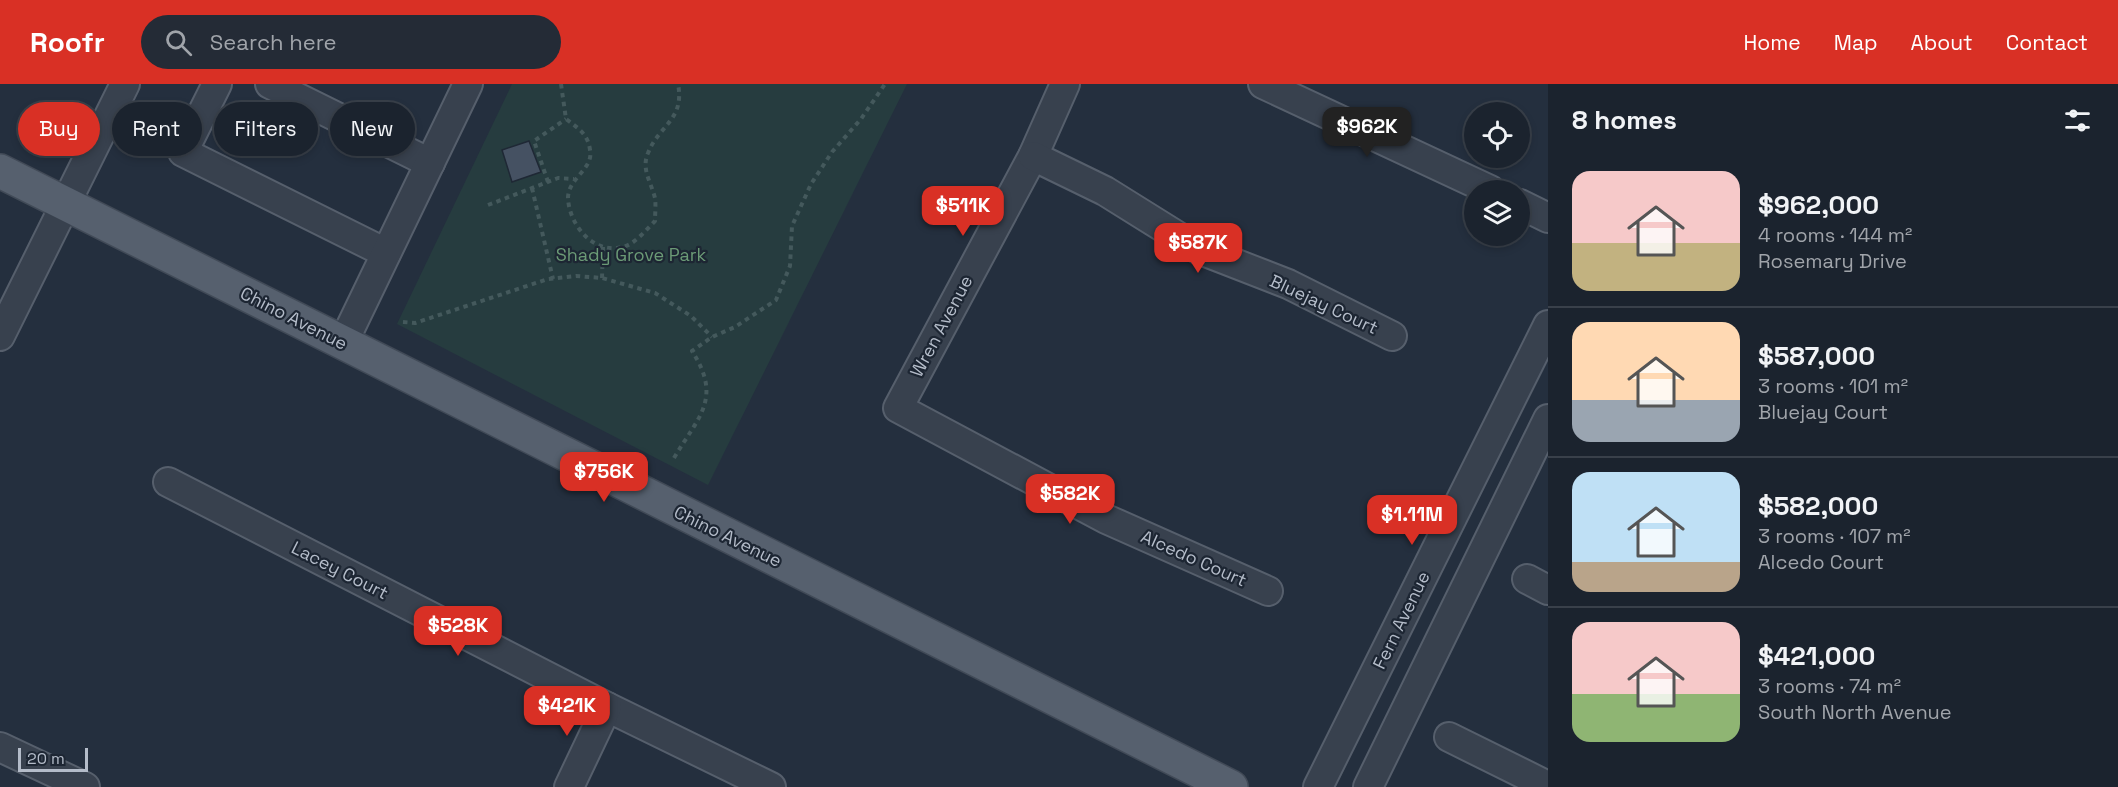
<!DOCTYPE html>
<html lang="en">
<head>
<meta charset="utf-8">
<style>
	body { margin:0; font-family:"Space Grotesk",sans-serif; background:#242b36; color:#f1f3f6; height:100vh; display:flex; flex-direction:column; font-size:22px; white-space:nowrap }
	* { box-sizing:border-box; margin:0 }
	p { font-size:20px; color:#a0a4aa }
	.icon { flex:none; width:33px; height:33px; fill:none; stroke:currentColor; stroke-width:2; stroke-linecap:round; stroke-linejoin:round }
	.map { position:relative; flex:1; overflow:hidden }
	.sheet { display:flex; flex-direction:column; background:#1b232e; width:570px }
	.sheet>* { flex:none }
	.guide { position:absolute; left:18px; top:18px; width:570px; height:54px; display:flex; gap:12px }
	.fabs { position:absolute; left:1464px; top:18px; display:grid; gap:12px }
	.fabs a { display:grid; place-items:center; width:66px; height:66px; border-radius:50%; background:#1b232e; box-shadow:0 3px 9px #0003,0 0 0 2px #39404a; font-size:30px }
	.scale { position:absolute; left:18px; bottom:15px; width:70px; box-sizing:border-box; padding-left:6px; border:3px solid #b4bcc9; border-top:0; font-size:16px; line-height:21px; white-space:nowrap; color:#b4bcc9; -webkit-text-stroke:4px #1d2633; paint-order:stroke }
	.price { position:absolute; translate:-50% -51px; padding:0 14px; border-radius:12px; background:#d93025; color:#fff; font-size:20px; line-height:39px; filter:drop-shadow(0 2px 3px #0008) }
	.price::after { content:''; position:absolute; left:50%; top:36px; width:18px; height:14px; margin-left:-9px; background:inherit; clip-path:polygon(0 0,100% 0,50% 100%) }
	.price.current { background:#222; color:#fff }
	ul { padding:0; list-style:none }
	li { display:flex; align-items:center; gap:18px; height:150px; padding:0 24px }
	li+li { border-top:2px solid #39404a }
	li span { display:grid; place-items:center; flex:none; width:168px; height:120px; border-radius:18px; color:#555 }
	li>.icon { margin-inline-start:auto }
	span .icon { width:72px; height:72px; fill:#fffc; stroke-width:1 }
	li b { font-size:26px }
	h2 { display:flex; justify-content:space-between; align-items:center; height:72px; padding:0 24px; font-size:26px }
	.tag { padding:0 21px; border-radius:27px; background:#1b232e; box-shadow:0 3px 9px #0003,0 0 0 2px #39404a; font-size:21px; line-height:54px }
	.tag.current { background:#d93025; color:#fff }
	header { display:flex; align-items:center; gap:36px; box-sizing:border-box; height:84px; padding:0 30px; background:#d93025; color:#fff }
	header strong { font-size:28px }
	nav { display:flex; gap:33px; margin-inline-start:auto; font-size:21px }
	.search { width:420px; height:54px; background:#242b36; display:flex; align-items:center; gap:15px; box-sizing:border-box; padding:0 21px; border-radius:33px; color:#a0a4aa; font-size:22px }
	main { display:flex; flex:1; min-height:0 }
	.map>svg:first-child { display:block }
	.green { fill:#263c3f }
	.building { fill:#455162; stroke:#1f2835; stroke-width:1.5 }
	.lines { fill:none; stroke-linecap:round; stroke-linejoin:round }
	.minor-casing { stroke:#565f6c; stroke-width:32 }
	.major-casing { stroke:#414a57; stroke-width:36 }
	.path { stroke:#44595c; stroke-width:4; stroke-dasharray:4.5 4.5; stroke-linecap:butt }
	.minor { stroke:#38414e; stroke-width:28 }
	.major { stroke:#56606e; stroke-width:33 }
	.labels { text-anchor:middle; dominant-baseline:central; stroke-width:4.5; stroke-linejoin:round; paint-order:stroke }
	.park-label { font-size:18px; fill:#6b9a76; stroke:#1d2633 }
	.street-label { font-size:18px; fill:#b4bcc9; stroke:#1d2633 }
</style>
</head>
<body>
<header>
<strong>Roofr</strong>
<div class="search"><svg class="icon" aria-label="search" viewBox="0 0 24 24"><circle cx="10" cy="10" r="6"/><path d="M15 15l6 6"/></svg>Search here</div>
<nav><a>Home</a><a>Map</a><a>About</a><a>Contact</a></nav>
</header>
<main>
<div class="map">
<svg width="1548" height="703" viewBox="0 0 1548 703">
	<rect width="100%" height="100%" fill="#242f3e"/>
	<polygon class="green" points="512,0 907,0 708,401 397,240"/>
	<polygon class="building" points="529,57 541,88 512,98 502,66"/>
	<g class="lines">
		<g class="minor-casing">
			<g id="minor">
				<polyline points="217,0 183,68 386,169"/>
				<polyline points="270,0 430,79"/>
				<polyline points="1065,0 1033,72 898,324 1106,435 1268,507"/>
				<polyline points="1263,0 1490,106"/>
				<polyline points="1033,72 1105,107 1198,165 1288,200 1392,252"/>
				<polyline points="1520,120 1548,134"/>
				<polyline points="0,252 125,0"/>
				<polyline points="343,259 468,0"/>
				<polyline points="168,398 607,623 771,703"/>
				<polyline points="1527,495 1548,506"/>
				<polyline points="1449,653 1548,702"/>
				<polyline points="0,663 85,703"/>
				<polyline points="569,703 607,623"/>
				<polyline points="1318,703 1548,241"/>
				<polyline points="1368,703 1548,335"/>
			</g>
		</g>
		<g class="major-casing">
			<polyline id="major" points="0,87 1231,703"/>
		</g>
		<g class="path">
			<path d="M561 0 566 35C578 44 588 50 590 66 594 85 568 94 568 114 569 140 593 171 623 163 635 160 646 146 655 137 655 130 656 121 655 114 651 98 641 85 648 69 659 41 685 36 678 0"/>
			<polyline points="548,98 534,57 566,35"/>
			<polyline points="532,104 553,195"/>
			<polyline points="488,121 558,94 574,95"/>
			<polyline points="602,194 603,163"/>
			<polyline points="403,238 415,239 548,195 576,192 602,194 655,209 691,232 712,253"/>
			<path d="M674 374C698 333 723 315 692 267L712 253 735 243 776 216 790 182 792 142 811 100 832 68 861 35 885 0"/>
		</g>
		<use href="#minor" class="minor"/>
		<use href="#major" class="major"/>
	</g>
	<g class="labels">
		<g class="park-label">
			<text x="631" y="170">Shady Grove Park</text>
		</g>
		<g class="street-label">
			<text transform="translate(1324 220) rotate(25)">Bluejay Court</text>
			<text transform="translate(294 234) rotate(27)">Chino Avenue</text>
			<text transform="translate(941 242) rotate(-62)">Wren Avenue</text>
			<text transform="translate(728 452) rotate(26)">Chino Avenue</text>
			<text transform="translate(1194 474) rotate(24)">Alcedo Court</text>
			<text transform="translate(340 486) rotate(27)">Lacey Court</text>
			<text transform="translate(1401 536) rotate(-64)">Fern Avenue</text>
		</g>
	</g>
</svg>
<div class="fabs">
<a><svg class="icon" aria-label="locate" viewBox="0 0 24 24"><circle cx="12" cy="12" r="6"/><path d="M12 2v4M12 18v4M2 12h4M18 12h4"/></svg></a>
<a><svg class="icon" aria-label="layers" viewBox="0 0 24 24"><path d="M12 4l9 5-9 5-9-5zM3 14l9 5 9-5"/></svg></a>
</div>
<div class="scale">20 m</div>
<b class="price current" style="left:1367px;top:74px">$962K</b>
<b class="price" style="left:963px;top:153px">$511K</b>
<b class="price" style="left:1198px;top:190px">$587K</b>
<b class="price" style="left:604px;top:419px">$756K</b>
<b class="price" style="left:1070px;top:441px">$582K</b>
<b class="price" style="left:1412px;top:462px">$1.11M</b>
<b class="price" style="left:458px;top:573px">$528K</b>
<b class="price" style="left:567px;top:653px">$421K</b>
<div class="guide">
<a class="tag current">Buy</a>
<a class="tag">Rent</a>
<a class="tag">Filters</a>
<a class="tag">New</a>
</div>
</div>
<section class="sheet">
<h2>8 homes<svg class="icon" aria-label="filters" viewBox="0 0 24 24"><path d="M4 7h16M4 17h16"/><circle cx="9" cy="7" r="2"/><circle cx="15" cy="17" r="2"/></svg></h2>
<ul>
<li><span style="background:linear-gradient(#f6c9c9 60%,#c2b280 0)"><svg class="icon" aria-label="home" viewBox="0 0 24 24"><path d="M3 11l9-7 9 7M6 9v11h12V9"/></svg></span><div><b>$962,000</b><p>4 rooms · 144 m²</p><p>Rosemary Drive</p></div></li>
<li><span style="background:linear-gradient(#ffd9b3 65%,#9aa5b1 0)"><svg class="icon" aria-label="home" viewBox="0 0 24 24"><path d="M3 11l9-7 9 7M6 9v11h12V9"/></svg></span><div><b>$587,000</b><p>3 rooms · 101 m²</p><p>Bluejay Court</p></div></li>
<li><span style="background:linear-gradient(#bfe0f5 75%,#b9a48a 0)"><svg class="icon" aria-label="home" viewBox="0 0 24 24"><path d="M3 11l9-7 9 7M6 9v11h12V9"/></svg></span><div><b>$582,000</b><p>3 rooms · 107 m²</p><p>Alcedo Court</p></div></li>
<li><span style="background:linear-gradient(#f6c9c9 60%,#8fb573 0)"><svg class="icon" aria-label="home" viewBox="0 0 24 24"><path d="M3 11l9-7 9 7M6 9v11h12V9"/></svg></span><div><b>$421,000</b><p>3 rooms · 74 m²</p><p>South North Avenue</p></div></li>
</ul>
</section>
</main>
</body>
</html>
